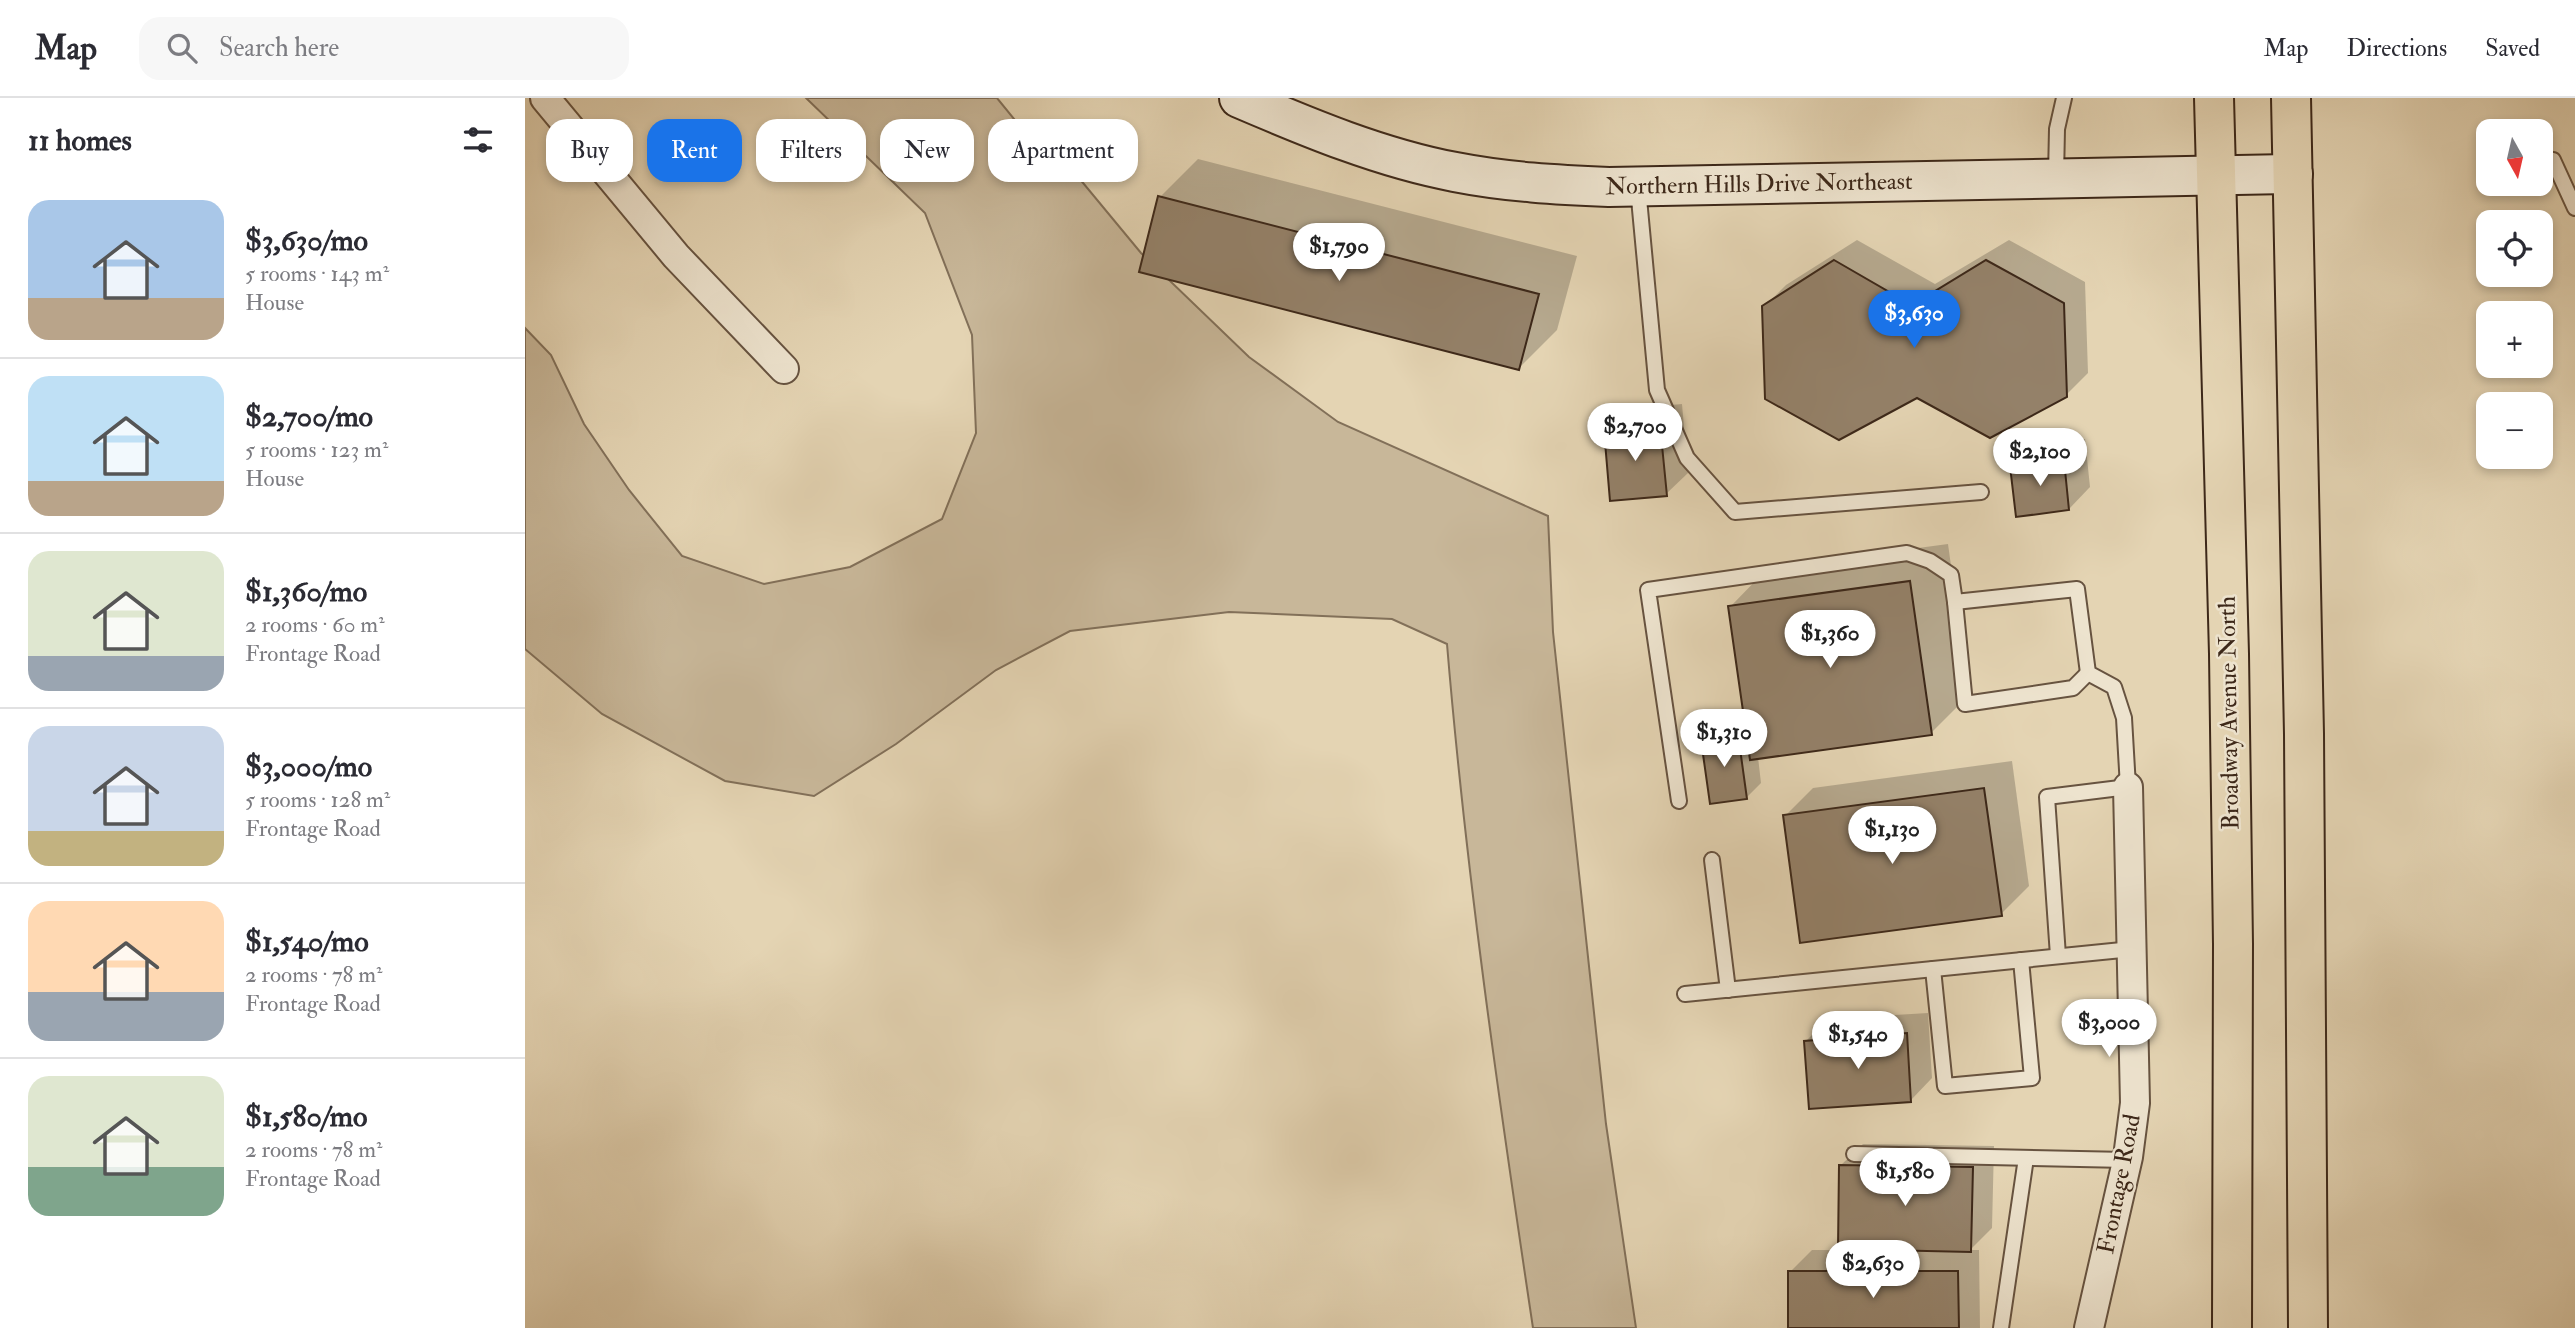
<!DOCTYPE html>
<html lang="en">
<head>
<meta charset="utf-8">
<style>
	body { margin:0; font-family:"IM FELL Double Pica",serif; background:#f7f7f7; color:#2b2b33; height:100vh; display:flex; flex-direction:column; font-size:26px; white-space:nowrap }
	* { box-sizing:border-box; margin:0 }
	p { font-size:23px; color:#7c7c81 }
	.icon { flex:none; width:38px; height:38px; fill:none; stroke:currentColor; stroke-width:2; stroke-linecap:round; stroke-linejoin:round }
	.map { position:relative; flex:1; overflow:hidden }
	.panel { display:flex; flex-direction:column; background:#fff; width:525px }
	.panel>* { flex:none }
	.guide { position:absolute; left:21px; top:21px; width:665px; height:63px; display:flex; gap:14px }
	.needle { width:46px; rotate:172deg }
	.controls { position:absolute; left:1951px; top:21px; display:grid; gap:14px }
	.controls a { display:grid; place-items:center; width:77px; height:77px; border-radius:14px; background:#fff; box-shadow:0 4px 10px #0003; font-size:35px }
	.price { position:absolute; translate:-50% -60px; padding:0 16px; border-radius:24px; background:#fff; color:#222; font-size:23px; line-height:46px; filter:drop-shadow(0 2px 4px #0008) }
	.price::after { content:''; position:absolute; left:50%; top:42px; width:21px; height:16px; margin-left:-10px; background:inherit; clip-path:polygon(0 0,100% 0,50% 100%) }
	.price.current { background:#1a73e8; color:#fff }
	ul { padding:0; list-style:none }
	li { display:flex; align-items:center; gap:21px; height:175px; padding:0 28px }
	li+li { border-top:2px solid #e1e1e2 }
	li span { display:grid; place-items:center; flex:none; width:196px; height:140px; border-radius:21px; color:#555 }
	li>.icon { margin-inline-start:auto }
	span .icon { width:84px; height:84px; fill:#fffc; stroke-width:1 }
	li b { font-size:30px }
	h2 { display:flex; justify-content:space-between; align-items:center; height:84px; padding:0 28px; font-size:30px }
	.tag { padding:0 24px; border-radius:21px; background:#fff; box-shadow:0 4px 10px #0003; font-size:24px; line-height:63px }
	.tag.current { background:#1a73e8; color:#fff }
	header { display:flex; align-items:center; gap:42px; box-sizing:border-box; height:98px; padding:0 35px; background:#fff; border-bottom:2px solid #e1e1e2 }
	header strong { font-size:33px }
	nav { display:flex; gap:38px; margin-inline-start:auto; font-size:24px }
	.search { width:490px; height:63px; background:#f7f7f7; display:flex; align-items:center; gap:18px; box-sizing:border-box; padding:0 24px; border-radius:21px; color:#7c7c81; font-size:26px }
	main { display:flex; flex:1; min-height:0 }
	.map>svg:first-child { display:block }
	.green { fill:#c8b799; stroke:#827059; stroke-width:2 }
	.shadow { fill:#0003 }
	.building { fill:#948169; stroke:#3d2819; stroke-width:2 }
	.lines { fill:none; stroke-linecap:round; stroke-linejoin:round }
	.lane-casing { stroke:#675340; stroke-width:18 }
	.street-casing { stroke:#675340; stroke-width:32 }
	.secondary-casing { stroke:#3d2819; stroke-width:42 }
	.primary-casing { stroke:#3d2819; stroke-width:42 }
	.lane { stroke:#ede3ce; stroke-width:14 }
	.street { stroke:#ede3ce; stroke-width:28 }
	.secondary { stroke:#ede3ce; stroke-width:38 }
	.primary { stroke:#e4d4b3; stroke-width:38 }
	.labels { text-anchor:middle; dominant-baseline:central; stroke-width:5; stroke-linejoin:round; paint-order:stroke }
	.street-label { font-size:24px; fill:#3d2819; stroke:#ede3ce }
</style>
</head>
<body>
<header>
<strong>Map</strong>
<div class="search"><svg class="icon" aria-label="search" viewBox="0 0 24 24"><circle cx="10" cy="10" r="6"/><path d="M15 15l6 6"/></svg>Search here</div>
<nav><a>Map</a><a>Directions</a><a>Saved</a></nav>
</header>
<main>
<section class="panel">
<h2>11 homes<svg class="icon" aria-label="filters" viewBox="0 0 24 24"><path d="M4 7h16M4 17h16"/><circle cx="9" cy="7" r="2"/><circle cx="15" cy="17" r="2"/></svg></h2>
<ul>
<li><span style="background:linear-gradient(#a9c7e8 70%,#b9a48a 0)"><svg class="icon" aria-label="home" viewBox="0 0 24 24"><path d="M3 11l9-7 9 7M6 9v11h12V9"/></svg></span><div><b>$3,630/mo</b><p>5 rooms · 143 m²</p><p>House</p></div></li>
<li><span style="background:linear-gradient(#bfe0f5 75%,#b9a48a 0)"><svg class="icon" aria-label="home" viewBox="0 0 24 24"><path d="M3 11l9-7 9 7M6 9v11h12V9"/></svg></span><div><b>$2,700/mo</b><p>5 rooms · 123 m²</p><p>House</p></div></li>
<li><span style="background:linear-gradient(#dfe7d0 75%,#9aa5b1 0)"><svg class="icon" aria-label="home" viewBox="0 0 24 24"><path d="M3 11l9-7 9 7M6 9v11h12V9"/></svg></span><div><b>$1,360/mo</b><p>2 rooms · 60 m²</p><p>Frontage Road</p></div></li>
<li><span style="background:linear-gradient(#c9d6e8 75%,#c2b280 0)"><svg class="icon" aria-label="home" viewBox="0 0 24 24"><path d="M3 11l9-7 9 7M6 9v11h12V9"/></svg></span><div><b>$3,000/mo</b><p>5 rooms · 128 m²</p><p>Frontage Road</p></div></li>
<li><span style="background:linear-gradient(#ffd9b3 65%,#9aa5b1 0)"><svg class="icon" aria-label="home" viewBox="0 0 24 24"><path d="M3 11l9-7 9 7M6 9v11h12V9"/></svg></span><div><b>$1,540/mo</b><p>2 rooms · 78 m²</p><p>Frontage Road</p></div></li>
<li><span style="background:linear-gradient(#dfe7d0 65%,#7fa58c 0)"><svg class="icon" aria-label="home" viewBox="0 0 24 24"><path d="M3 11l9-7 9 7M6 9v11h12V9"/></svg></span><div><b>$1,580/mo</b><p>2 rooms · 78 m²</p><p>Frontage Road</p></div></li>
</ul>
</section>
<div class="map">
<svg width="2050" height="1230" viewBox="0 0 2050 1230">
	<rect width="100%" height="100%" fill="#e4d4b3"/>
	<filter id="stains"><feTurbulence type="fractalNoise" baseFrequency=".00286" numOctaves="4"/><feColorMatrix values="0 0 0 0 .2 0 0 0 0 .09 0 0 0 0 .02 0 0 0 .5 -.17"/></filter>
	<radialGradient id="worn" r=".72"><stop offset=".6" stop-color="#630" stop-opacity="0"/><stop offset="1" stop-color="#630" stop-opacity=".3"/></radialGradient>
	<path class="green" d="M281 0H472L498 32 554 80 616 155 724 259 813 324 1023 418 1028 534 1081 1026 1111 1230H1008C974 1003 941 775 922 546L867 521 704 514 545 533 471 572 371 646 289 698 200 683 77 616 0 551V230L26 257 59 326 104 392 157 458 239 486 325 469 417 421 451 335 447 237 400 115Z"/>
	<g class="shadow">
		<polygon points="673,61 1052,158 1032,232 994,270 635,99"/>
		<polygon points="1332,142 1410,186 1484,142 1560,184 1563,275 1541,297 1239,209 1261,187"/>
		<polygon points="1157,306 1163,375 1141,396 1081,333 1102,311"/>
		<polygon points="1560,341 1565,389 1544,411 1487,369 1509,347"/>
		<polygon points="1423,446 1444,597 1406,635 1233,659 1236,685 1222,699 1178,642 1192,628 1221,623 1205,509 1243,470"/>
		<polygon points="1487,663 1504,788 1476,816 1260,718 1288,690"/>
		<polygon points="1403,915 1407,980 1386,1002 1281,943 1303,921"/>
		<polygon points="1338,1046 1469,1048 1467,1130 1445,1152 1454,1152 1455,1230 1265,1230 1265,1174 1287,1152 1315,1152 1316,1067"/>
	</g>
	<g class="building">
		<polygon points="633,98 1014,196 994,272 614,174"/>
		<polygon points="1309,162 1387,207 1461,162 1539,205 1542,299 1465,340 1392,300 1314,342 1240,301 1237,208"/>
		<polygon points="1135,327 1142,398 1085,403 1079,332"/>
		<polygon points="1539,362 1544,412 1491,419 1485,368"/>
		<polygon points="1385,483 1407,637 1225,662 1203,508"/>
		<polygon points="1213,636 1222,701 1185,706 1176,642"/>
		<polygon points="1459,690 1477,818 1275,845 1258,717"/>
		<polygon points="1382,935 1386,1004 1284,1011 1279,943"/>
		<polygon points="1314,1067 1448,1069 1446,1154 1313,1151"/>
		<polygon points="1263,1173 1433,1173 1434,1230 1263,1230"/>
	</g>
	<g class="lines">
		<g class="lane-casing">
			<g id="lane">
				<polyline points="2016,61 2028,62 2050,110"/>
				<polyline points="1531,78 1532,31 1539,0"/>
				<polyline points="1113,90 1132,292 1162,360 1210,414 1456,394"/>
				<polyline points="1430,504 1440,606 1548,590 1563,575"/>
				<polyline points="1154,703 1123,492 1382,455 1405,463 1426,477 1430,504 1552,491 1563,575 1589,589 1599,620 1603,689 1522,699 1533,858"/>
				<polyline points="1187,762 1203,892"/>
				<polyline points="1408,871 1420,988 1507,980 1496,862"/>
				<polyline points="1160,896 1607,851"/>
				<polyline points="1329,1056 1602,1062"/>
				<polyline points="1476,1230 1501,1060"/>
			</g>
		</g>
		<g class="street-casing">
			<g id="street">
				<polyline points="20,0 151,158 259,271"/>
				<polyline points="1564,1230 1603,1059 1610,1005 1603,689"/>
			</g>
		</g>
		<g class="secondary-casing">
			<path id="secondary" d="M714 0C784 30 856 60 930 74 981 84 1033 87 1084 89L1768 76"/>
		</g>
		<g class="primary-casing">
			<g id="primary">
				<polyline points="1689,0 1704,556 1708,846 1707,1230"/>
				<polyline points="1766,0 1779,636 1783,1230"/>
			</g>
		</g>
		<use href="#lane" class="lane"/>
		<use href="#street" class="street"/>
		<use href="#secondary" class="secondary"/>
		<use href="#primary" class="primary"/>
	</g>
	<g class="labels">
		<g class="street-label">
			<text transform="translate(1234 86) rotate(-1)">Northern Hills Drive Northeast</text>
			<text transform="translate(1704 615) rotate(-91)">Broadway Avenue North</text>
			<text transform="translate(1594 1086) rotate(-79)">Frontage Road</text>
		</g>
	</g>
	<rect width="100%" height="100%" filter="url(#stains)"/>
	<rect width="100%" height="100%" fill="url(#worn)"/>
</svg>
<div class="controls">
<a><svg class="needle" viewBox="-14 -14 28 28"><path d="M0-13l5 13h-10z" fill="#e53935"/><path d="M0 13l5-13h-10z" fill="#7c7c81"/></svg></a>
<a><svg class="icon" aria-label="locate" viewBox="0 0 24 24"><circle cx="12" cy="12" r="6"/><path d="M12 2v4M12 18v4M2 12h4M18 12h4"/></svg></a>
<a>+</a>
<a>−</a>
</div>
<b class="price" style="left:814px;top:185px">$1,790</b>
<b class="price current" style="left:1389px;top:252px">$3,630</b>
<b class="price" style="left:1110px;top:365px">$2,700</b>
<b class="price" style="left:1515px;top:390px">$2,100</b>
<b class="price" style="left:1305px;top:572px">$1,360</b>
<b class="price" style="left:1199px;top:671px">$1,310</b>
<b class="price" style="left:1367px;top:768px">$1,130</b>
<b class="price" style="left:1584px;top:961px">$3,000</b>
<b class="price" style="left:1333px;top:973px">$1,540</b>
<b class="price" style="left:1380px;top:1110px">$1,580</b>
<b class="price" style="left:1348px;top:1202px">$2,630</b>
<div class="guide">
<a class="tag">Buy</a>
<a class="tag current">Rent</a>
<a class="tag">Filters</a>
<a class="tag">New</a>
<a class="tag">Apartment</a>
</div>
</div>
</main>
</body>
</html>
